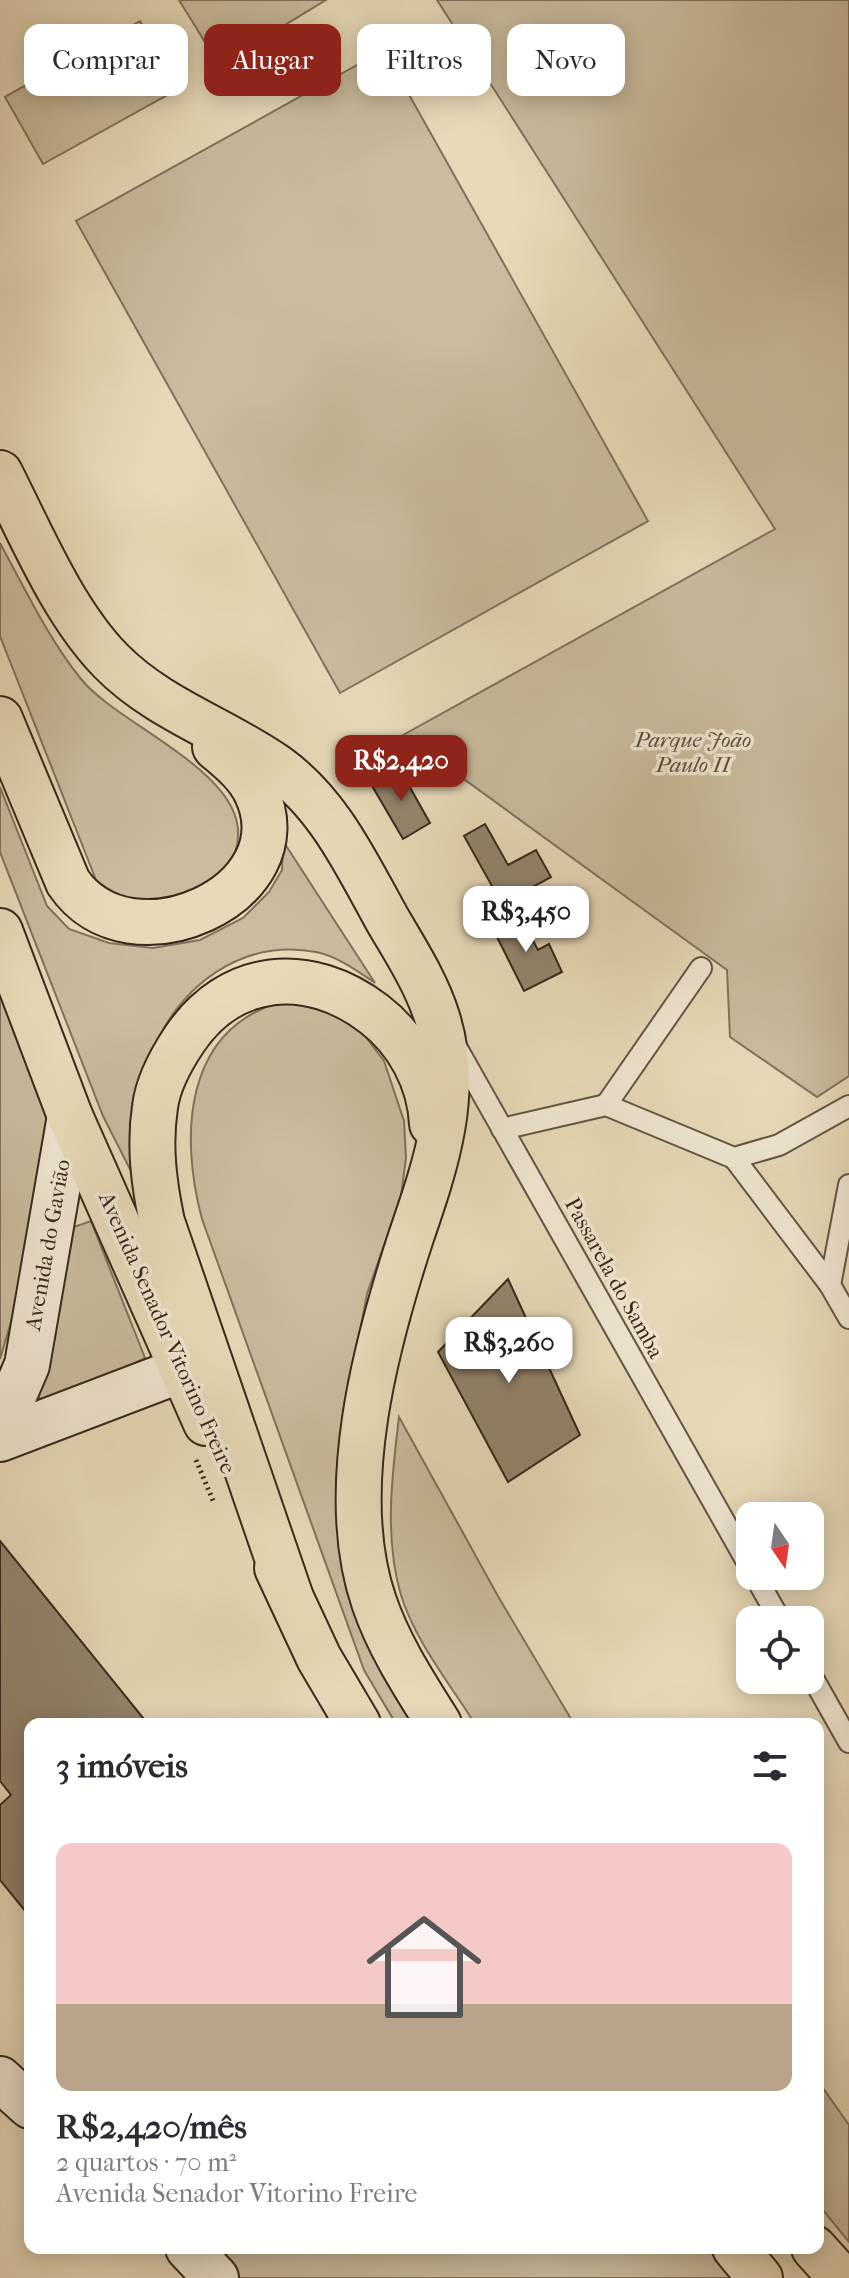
<!DOCTYPE html>
<html lang="pt">
<head>
<meta charset="utf-8">
<style>
	body { margin:0; font-family:"IM FELL French Canon",serif; background:#f2f2f3; color:#2b2b33; height:100vh; display:flex; flex-direction:column; font-size:30px; white-space:nowrap }
	* { box-sizing:border-box; margin:0 }
	p { font-size:26px; color:#7c7c81 }
	.icon { flex:none; width:44px; height:44px; fill:none; stroke:currentColor; stroke-width:2; stroke-linecap:round; stroke-linejoin:round }
	.map { position:relative; flex:1; overflow:hidden }
	.side { position:absolute; left:24px; top:1718px; width:800px; height:536px; display:flex; flex-direction:column; background:#fff; border-radius:16px; box-shadow:0 4px 20px #0003 }
	.side>* { flex:none }
	.top-card { position:absolute; left:24px; top:24px; width:802px; height:72px; display:flex; gap:16px }
	.needle { width:52px; rotate:167deg }
	.tools { position:absolute; left:736px; top:1502px; display:grid; gap:16px }
	.tools a { display:grid; place-items:center; width:88px; height:88px; border-radius:16px; background:#fff; box-shadow:0 4px 20px #0003; font-size:40px }
	.price { position:absolute; translate:-50% -68px; padding:0 18px; border-radius:16px; background:#fff; color:#222; font-size:26px; line-height:52px; filter:drop-shadow(0 2px 4px #0008) }
	.price::after { content:''; position:absolute; left:50%; top:48px; width:24px; height:18px; margin-left:-12px; background:inherit; clip-path:polygon(0 0,100% 0,50% 100%) }
	.price.current { background:#8f2418; color:#fff }
	ul { padding:0; list-style:none }
	li { display:grid; align-content:center; gap:16px; height:424px; padding:0 32px }
	li+li { border-top:2px solid #e1e1e2 }
	li span { display:grid; place-items:center; height:248px; border-radius:16px; color:#555 }
	li>.icon { margin-inline-start:auto }
	span .icon { width:144px; height:144px; fill:#fffc; stroke-width:1 }
	li b { font-size:34px }
	h2 { display:flex; justify-content:space-between; align-items:center; height:96px; padding:0 32px; font-size:34px }
	.pill { padding:0 28px; border-radius:16px; background:#fff; box-shadow:0 4px 20px #0003; font-size:28px; line-height:72px }
	.pill.current { background:#8f2418; color:#fff }
	.map>svg:first-child { display:block }
	.green { fill:#cabc9e; stroke:#80725c; stroke-width:2 }
	.building { fill:#93856d; stroke:#37291b; stroke-width:2 }
	.lines { fill:none; stroke-linecap:round; stroke-linejoin:round }
	.lane-casing { stroke:#635542; stroke-width:24 }
	.secondary-casing { stroke:#37291b; stroke-width:48 }
	.primary-casing { stroke:#37291b; stroke-width:48 }
	.path { stroke:#37291b; stroke-width:5; stroke-dasharray:2 4; stroke-linecap:butt }
	.lane { stroke:#f0e7d2; stroke-width:20 }
	.secondary { stroke:#f0e7d2; stroke-width:44 }
	.primary { stroke:#e8dab9; stroke-width:44 }
	.labels { text-anchor:middle; dominant-baseline:central; stroke-width:7; stroke-linejoin:round; paint-order:stroke }
	.park-label { font-size:22px; font-style:italic; fill:#5c4e3c; stroke:#f0e7d2 }
	.street-label { font-size:22px; fill:#37291b; stroke:#f0e7d2 }
</style>
</head>
<body>
<div class="map">
<svg width="849" height="2278" viewBox="0 0 849 2278">
	<rect width="100%" height="100%" fill="#e8dab9"/>
	<filter id="stains"><feTurbulence type="fractalNoise" baseFrequency=".0025" numOctaves="4"/><feColorMatrix values="0 0 0 0 .2 0 0 0 0 .09 0 0 0 0 .02 0 0 0 .5 -.17"/></filter>
	<radialGradient id="worn" r=".72"><stop offset=".6" stop-color="#630" stop-opacity="0"/><stop offset="1" stop-color="#630" stop-opacity=".3"/></radialGradient>
	<g class="green">
		<polygon points="179,0 326,0 219,65"/>
		<polygon points="437,0 849,0 849,1076 817,1097 730,1037 727,970 403,735 775,529"/>
		<polygon points="140,21 178,89 43,164 5,97"/>
		<polygon points="384,50 648,521 340,693 76,221"/>
		<path d="M0 543C25 589 48 638 81 679 122 731 284 785 226 870 217 884 186 900 169 900 134 901 124 902 96 880L0 636Z"/>
		<path d="M0 787 47 906 69 929 109 943 153 948 200 940 243 918 269 892 282 870 283 841 375 983C357 971 337 956 316 952 242 938 178 986 152 1053 148 1063 149 1078 148 1089 145 1122 142 1155 139 1187L103 1116 0 852Z"/>
		<polygon points="0,982 53,1125 32,1251 0,1359"/>
		<path d="M281 1002H309L331 1011 365 1036 384 1061 404 1121 406 1158 401 1196 367 1294 357 1347 345 1529 417 1724H396L364 1670 202 1219C180 1137 183 1030 281 1002Z"/>
		<polygon points="91,1221 145,1358 58,1405 36,1397 71,1228"/>
		<path d="M399 1417 499 1598 574 1724H475C450 1684 415 1641 401 1595 384 1538 392 1475 399 1417Z"/>
		<polygon points="818,2081 849,2125 849,2242 818,2204"/>
		<polygon points="211,2248 707,2248 733,2278 239,2278"/>
	</g>
	<g class="building">
		<polygon points="399,768 430,823 403,839 371,784"/>
		<polygon points="485,824 508,865 536,850 551,877 502,904 464,836"/>
		<polygon points="520,916 538,950 549,944 562,972 524,991 493,929"/>
		<polygon points="508,1279 580,1435 508,1482 438,1352"/>
		<polygon points="0,1541 148,1724 30,1724 30,1917 0,1880 0,1805 11,1795 0,1781"/>
	</g>
	<g class="lines">
		<g class="lane-casing">
			<g id="lane">
				<polyline points="455,1045 750,1567"/>
				<polyline points="606,1105 701,968"/>
				<polyline points="502,1129 606,1105 734,1158 779,1145 849,1106"/>
				<polyline points="734,1158 830,1285 849,1318"/>
				<polyline points="830,1285 849,1185"/>
				<polyline points="755,1576 780,1620"/>
				<polyline points="810,1673 849,1742"/>
			</g>
		</g>
		<g class="secondary-casing">
			<g id="secondary">
				<polyline points="0,1414 15,1393 27,1365 70,1116"/>
				<polyline points="0,1439 181,1370"/>
				<polyline points="0,2079 30,2106"/>
				<polyline points="188,2248 216,2278"/>
			</g>
		</g>
		<g class="primary-casing">
			<g id="primary">
				<path d="M0 473C31 534 63 612 111 661 158 709 223 729 277 767 329 804 357 865 387 919 405 950 426 982 437 1017 461 1092 436 1164 411 1237 376 1344 336 1491 374 1602 389 1646 414 1684 439 1724"/>
				<path d="M0 719 68 882C129 973 305 894 256 792 247 773 230 760 215 747"/>
				<polyline points="0,931 70,1116 206,1423"/>
				<polyline points="277,1568 319,1658 358,1724"/>
				<path d="M290 1595 162 1222C154 1184 149 1146 155 1107 158 1083 170 1061 184 1040 230 971 309 964 374 1014 408 1040 430 1081 432 1124"/>
				<polyline points="735,2248 760,2278"/>
				<polyline points="814,2248 841,2278"/>
			</g>
		</g>
		<polyline class="path" points="196,1460 214,1503"/>
		<use href="#lane" class="lane"/>
		<use href="#secondary" class="secondary"/>
		<use href="#primary" class="primary"/>
	</g>
	<g class="labels">
		<g class="park-label">
			<text x="693" y="740">Parque João<tspan x="693" dy="25">Paulo II</tspan></text>
		</g>
		<g class="street-label">
			<text transform="translate(48 1245) rotate(-80)">Avenida do Gavião</text>
			<text transform="translate(614 1278) rotate(61)">Passarela do Samba</text>
			<text transform="translate(167 1333) rotate(66)">Avenida Senador Vitorino Freire</text>
		</g>
	</g>
	<rect width="100%" height="100%" filter="url(#stains)"/>
	<rect width="100%" height="100%" fill="url(#worn)"/>
</svg>
<div class="tools">
<a><svg class="needle" viewBox="-14 -14 28 28"><path d="M0-13l5 13h-10z" fill="#e53935"/><path d="M0 13l5-13h-10z" fill="#7c7c81"/></svg></a>
<a><svg class="icon" aria-label="locate" viewBox="0 0 24 24"><circle cx="12" cy="12" r="6"/><path d="M12 2v4M12 18v4M2 12h4M18 12h4"/></svg></a>
</div>
<b class="price current" style="left:401px;top:803px">R$2,420</b>
<b class="price" style="left:526px;top:954px">R$3,450</b>
<b class="price" style="left:509px;top:1385px">R$3,260</b>
<div class="top-card">
<a class="pill">Comprar</a>
<a class="pill current">Alugar</a>
<a class="pill">Filtros</a>
<a class="pill">Novo</a>
</div>
<section class="side">
<h2>3 imóveis<svg class="icon" aria-label="filters" viewBox="0 0 24 24"><path d="M4 7h16M4 17h16"/><circle cx="9" cy="7" r="2"/><circle cx="15" cy="17" r="2"/></svg></h2>
<ul>
<li><span style="background:linear-gradient(#f6c9c9 65%,#b9a48a 0)"><svg class="icon" aria-label="home" viewBox="0 0 24 24"><path d="M3 11l9-7 9 7M6 9v11h12V9"/></svg></span><div><b>R$2,420/mês</b><p>2 quartos · 70 m²</p><p>Avenida Senador Vitorino Freire</p></div></li>
</ul>
</section>
</div>
</body>
</html>
